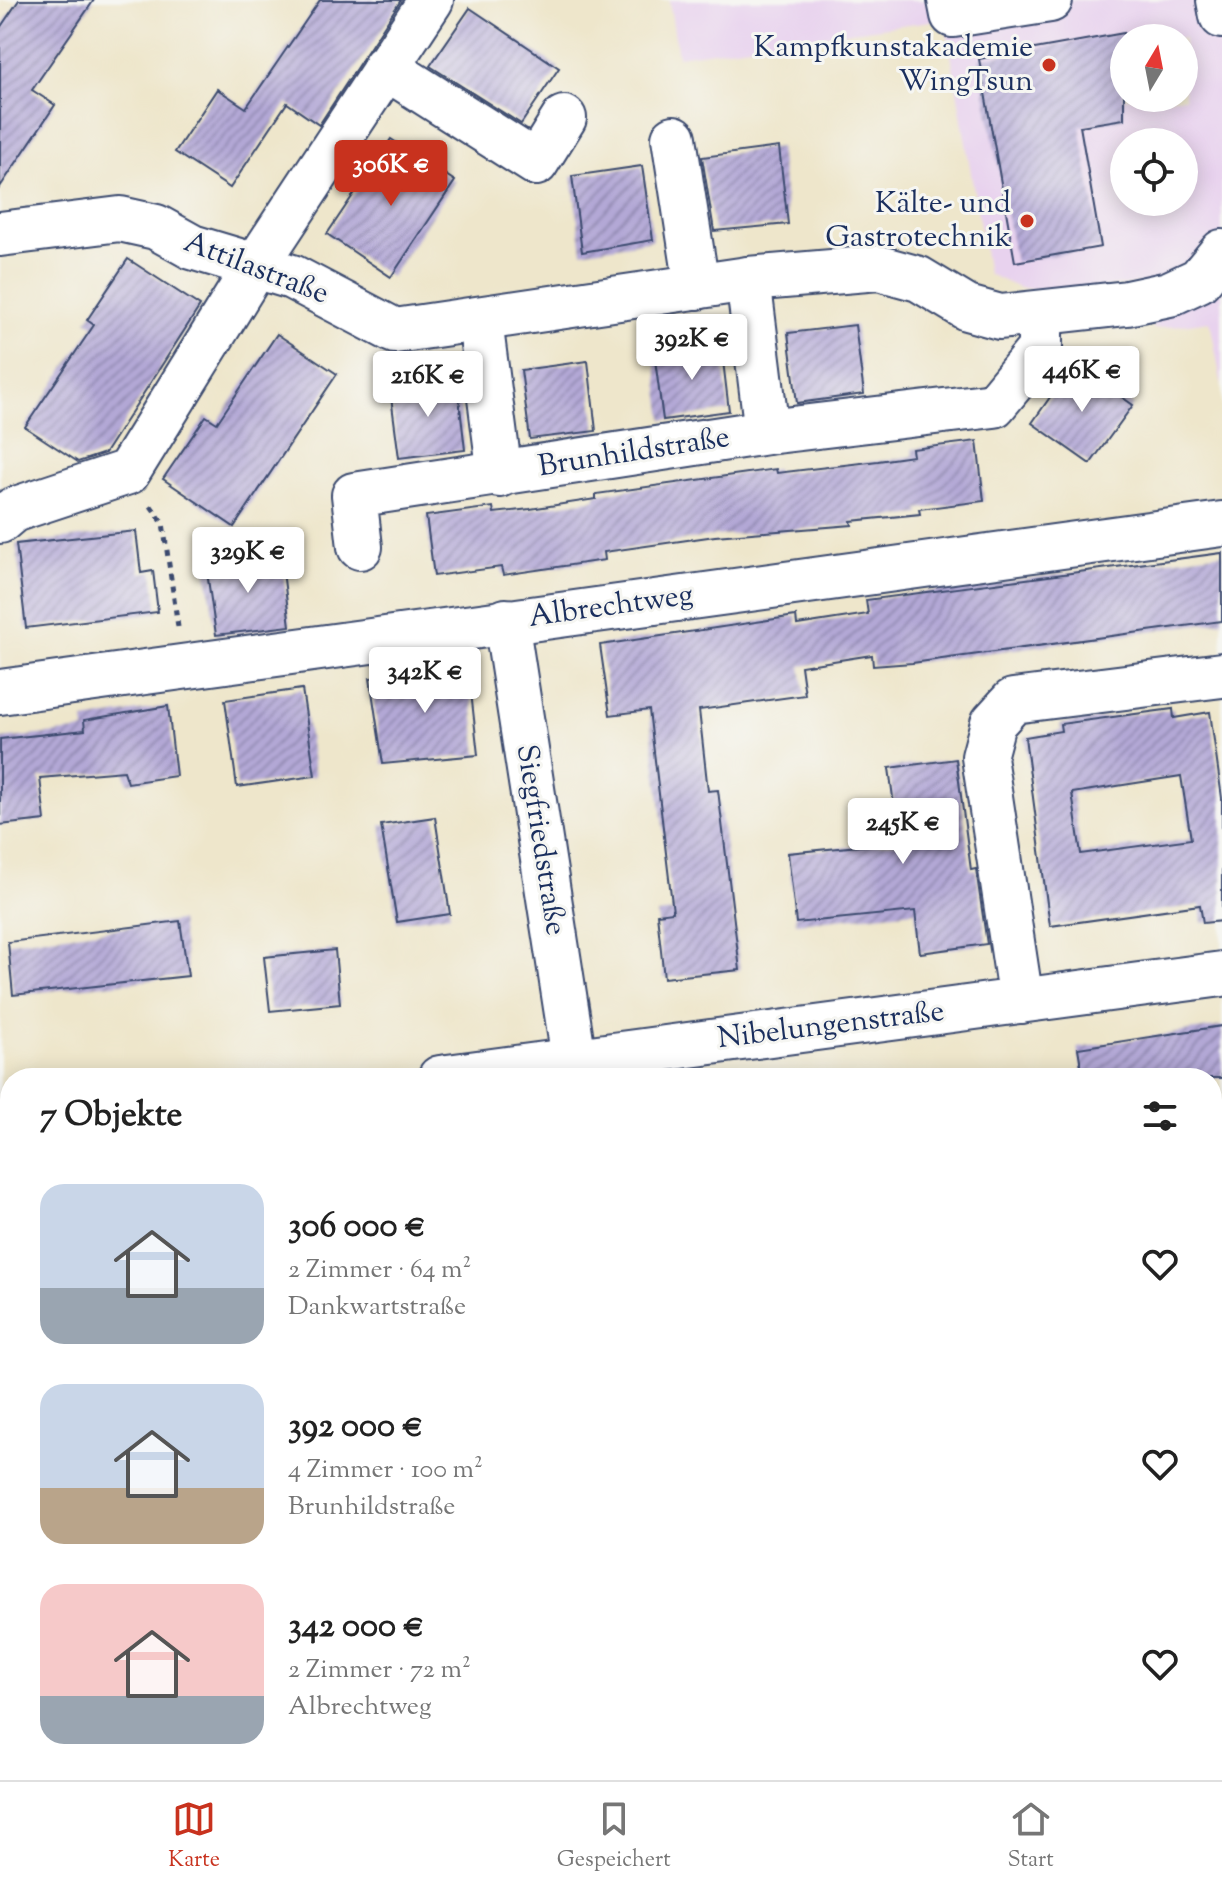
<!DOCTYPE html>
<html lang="de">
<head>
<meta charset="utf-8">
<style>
	body { margin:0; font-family:"Sorts Mill Goudy",serif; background:#f6f6f6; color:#222; height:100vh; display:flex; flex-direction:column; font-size:30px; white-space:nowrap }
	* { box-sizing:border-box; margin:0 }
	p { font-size:26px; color:#767676 }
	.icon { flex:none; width:44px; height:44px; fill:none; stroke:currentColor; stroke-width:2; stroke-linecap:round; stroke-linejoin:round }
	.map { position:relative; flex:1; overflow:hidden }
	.sheet { position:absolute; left:0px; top:1068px; width:1222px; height:712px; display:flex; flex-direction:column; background:#fff; border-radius:32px 32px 0 0; box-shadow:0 4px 20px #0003 }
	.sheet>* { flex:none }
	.needle { width:52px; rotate:10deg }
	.tools { position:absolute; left:1110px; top:24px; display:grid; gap:16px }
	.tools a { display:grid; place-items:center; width:88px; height:88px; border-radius:50%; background:#fff; box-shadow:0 4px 20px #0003; font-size:40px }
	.price { position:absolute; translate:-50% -68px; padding:0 18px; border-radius:8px; background:#fff; color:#222; font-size:26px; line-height:52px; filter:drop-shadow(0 2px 4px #0008) }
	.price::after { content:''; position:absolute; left:50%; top:48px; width:24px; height:18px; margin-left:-12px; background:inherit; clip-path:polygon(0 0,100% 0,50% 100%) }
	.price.selected { background:#c8321e; color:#fff }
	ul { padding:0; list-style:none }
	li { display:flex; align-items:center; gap:24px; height:200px; padding:0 40px }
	li span { display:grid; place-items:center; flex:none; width:224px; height:160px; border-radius:24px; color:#555 }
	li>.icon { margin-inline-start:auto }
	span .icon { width:96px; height:96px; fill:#fffc; stroke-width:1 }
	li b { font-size:34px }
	h2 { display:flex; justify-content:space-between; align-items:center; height:96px; padding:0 40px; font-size:34px }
	.tab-bar { display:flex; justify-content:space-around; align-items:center; height:112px; border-top:2px solid #e0e0e0; background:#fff; font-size:22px; color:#767676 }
	.tab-bar a { display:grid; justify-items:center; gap:4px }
	.tab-bar .selected { color:#c8321e }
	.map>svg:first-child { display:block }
	.built { fill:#e8d2ee; fill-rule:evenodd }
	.grass { fill:url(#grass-tufts); stroke:#4e7c70; stroke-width:2 }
	.building { fill:url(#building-hatch); fill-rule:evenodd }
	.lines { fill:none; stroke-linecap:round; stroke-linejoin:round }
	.minor-casing { stroke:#3b4a6e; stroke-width:48 }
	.path { stroke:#3b4a6e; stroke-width:5; stroke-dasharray:6 6; stroke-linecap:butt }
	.minor { stroke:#fff; stroke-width:44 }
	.poi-dot { fill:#c8321e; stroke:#f6f6f2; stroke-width:3 }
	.labels { text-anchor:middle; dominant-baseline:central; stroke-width:6; stroke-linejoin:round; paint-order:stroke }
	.poi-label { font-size:30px; fill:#1b2f5e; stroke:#f6f6f2; text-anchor:end }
	.street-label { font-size:30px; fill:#1b2f5e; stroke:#f6f6f2 }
</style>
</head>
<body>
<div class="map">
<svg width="1222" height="1780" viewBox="0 0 1222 1780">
	<defs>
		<pattern id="grass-tufts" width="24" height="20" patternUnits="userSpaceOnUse" patternTransform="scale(2)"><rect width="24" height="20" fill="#82c883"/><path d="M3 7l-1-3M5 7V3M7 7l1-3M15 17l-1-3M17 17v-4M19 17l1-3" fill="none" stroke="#6aa36e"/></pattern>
		<pattern id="building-hatch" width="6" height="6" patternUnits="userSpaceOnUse" patternTransform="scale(2)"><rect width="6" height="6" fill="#b3a8d6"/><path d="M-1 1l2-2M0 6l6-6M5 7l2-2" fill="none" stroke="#9189b1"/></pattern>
	</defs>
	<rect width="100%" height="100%" fill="#f6f6f2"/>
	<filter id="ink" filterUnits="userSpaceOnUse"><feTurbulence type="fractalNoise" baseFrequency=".0125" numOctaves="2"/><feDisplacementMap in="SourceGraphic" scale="16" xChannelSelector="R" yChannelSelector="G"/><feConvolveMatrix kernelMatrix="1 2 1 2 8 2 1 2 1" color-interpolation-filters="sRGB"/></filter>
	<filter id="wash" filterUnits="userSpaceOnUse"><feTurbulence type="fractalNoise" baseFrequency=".006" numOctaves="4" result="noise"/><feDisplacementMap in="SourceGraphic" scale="32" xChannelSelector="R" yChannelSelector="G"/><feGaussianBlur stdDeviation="1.8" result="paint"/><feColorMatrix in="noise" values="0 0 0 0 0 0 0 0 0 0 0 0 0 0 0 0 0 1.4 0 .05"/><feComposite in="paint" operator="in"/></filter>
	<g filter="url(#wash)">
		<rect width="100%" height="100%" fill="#eee6cb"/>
		<path class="built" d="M669 0H1222V387L1210 321 1153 329 1140 283 1070 291 1019 288 988 274 945 19 678 56ZM1124 38H1184V98H1124ZM1124 142H1184V202H1124Z"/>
		<polygon class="grass" points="1222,1757 1222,1780 1052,1780 1127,1770 1212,1770 1212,1759"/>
		<g id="blocks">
			<g class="building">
				<polygon points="19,0 94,0 32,90 55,105 0,187 0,28"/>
				<polygon points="320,0 401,0 319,125 287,103 230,188 175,152 217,89 246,108"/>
				<polygon points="470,8 559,68 521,124 430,66"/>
				<polygon points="1124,33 1124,119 1080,126 1101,247 1015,262 979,59"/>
				<polygon points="391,139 455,181 391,277 327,234"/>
				<polygon points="779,147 788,224 714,231 702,157"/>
				<polygon points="642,166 653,240 582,252 572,176"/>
				<polygon points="128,259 200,306 105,453 78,462 25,427 94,325 87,320"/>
				<polygon points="855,325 864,394 797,403 788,333"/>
				<polygon points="277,334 337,374 234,527 163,479 206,416 217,423"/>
				<polygon points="721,344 729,411 663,420 654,352"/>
				<polygon points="588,361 596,431 530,439 521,370"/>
				<polygon points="1074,363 1133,405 1090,464 1032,423"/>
				<polygon points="457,381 465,450 399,458 390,389"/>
				<polygon points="977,441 984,501 919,509 920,514 851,521 852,525 715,536 604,552 605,560 503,575 501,567 434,576 426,516 493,507 494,513 530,509 596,499 596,494 776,469 777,473 878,461 913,456 912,449"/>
				<polygon points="136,531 141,573 153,571 158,612 26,628 16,544"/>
				<polygon points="1222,553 1222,621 912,663 873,666 872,655 801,666 805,695 699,710 708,791 718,790 740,970 664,978 657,914 673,912 649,710 610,715 600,645 796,616 797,625 868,614 866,600"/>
				<polygon points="281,556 290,626 216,635 206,565"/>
				<polygon points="468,665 478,755 383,764 370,678"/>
				<polygon points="302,689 315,776 237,787 225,700"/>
				<polygon points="168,706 176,776 128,783 124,771 40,778 45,820 0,825 0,739 85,730 84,720"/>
				<path d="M1173 709 1174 718 1210 712 1222 798V921L1203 923 1200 905 1050 926 1025 737 1061 731 1060 724ZM1181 776 1191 839 1081 854 1072 793Z"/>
				<polygon points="956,759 971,870 976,869 987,944 920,953 915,911 796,923 788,853 899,842 889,768"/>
				<polygon points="435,817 450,914 397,922 381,825"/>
				<polygon points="180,921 188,976 13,995 8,942"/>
				<polygon points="335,950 340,1004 270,1011 264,957"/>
				<polygon points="1222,1026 1222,1078 1083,1078 1078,1048"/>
			</g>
		</g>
	</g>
	<g filter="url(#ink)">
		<use href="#blocks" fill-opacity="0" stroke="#3b4a6e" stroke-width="2"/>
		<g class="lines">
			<g class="minor-casing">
				<g id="minor">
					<polyline points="950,0 953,15 1050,0"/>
					<polyline points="1219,0 1222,16"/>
					<polyline points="385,67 536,163 564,118"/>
					<polyline points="674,138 697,287"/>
					<polyline points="0,234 120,219 156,227 192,247 292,277 395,331 748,279 879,268 919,279 967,308 1000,317 1127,303 1169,294 1199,280 1222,252"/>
					<polyline points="748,279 767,432"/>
					<polyline points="480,321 500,475"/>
					<polyline points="0,521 13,510 128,472 255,267 431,0"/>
					<polyline points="360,547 354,495 767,432 994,405 1040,349 1040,313"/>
					<polyline points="506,621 574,1059"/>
					<polyline points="0,692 1222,524"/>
					<polyline points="1021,1001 984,757 993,723 1013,701 1222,675"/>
					<polyline points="440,1078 1222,974"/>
					<polyline points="0,1138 10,1137"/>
					<polyline points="1212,1485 1222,1484"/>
					<polyline points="0,1651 10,1650"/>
				</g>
			</g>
			<polyline class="path" points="151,506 163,523 178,627"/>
			<use href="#minor" class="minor"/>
		</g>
	</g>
	<g class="poi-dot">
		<circle cx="1049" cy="65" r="8"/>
		<circle cx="1027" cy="221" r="8"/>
	</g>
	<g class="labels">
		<g class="poi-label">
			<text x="1033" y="48">Kampfkunstakademie<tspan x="1033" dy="34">WingTsun</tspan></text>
			<text x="1011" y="204">Kälte- und<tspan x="1011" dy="34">Gastrotechnik</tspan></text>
		</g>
		<g class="street-label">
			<text transform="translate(256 269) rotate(21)">Attilastraße</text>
			<text transform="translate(634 453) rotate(-9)">Brunhildstraße</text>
			<text transform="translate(611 607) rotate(-8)">Albrechtweg</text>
			<text transform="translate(540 840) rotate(81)">Siegfriedstraße</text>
			<text transform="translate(831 1026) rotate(-7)">Nibelungenstraße</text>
		</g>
	</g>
</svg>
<div class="tools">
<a><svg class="needle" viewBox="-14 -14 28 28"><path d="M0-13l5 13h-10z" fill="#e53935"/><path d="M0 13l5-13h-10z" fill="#767676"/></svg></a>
<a><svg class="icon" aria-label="locate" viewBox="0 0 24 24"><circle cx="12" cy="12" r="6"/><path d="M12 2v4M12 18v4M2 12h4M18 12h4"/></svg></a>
</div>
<b class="price selected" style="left:391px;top:208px">306K €</b>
<b class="price" style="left:692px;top:382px">392K €</b>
<b class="price" style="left:1082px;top:414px">446K €</b>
<b class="price" style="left:428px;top:419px">216K €</b>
<b class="price" style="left:248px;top:595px">329K €</b>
<b class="price" style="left:425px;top:715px">342K €</b>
<b class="price" style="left:903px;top:866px">245K €</b>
<section class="sheet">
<h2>7 Objekte<svg class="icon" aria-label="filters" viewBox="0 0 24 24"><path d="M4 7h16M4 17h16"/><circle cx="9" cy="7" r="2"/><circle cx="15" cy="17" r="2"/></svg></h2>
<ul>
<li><span style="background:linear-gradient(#c9d6e8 65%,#9aa5b1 0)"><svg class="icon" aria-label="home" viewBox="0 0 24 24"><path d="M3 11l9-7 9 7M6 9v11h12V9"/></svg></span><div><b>306 000 €</b><p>2 Zimmer · 64 m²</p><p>Dankwartstraße</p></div><svg class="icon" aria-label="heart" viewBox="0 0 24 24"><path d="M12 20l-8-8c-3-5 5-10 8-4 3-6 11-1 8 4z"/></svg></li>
<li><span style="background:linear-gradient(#c9d6e8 65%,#b9a48a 0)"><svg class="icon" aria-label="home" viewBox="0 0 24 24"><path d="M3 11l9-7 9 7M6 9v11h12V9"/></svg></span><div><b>392 000 €</b><p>4 Zimmer · 100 m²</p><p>Brunhildstraße</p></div><svg class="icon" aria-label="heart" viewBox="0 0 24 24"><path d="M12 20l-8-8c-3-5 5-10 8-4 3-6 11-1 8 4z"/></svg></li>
<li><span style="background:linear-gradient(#f6c9c9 70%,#9aa5b1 0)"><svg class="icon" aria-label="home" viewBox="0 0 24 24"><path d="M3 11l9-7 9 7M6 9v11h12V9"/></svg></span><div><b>342 000 €</b><p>2 Zimmer · 72 m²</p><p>Albrechtweg</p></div><svg class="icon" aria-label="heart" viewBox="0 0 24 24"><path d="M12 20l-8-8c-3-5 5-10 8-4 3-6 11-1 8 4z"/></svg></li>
</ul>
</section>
</div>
<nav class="tab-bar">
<a class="selected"><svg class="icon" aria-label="map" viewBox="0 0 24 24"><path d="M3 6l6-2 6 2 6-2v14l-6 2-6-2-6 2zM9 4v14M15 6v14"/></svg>Karte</a>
<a><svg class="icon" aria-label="saved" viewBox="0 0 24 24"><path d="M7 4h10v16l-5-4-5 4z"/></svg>Gespeichert</a>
<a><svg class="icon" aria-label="home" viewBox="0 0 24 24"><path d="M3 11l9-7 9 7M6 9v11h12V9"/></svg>Start</a>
</nav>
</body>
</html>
